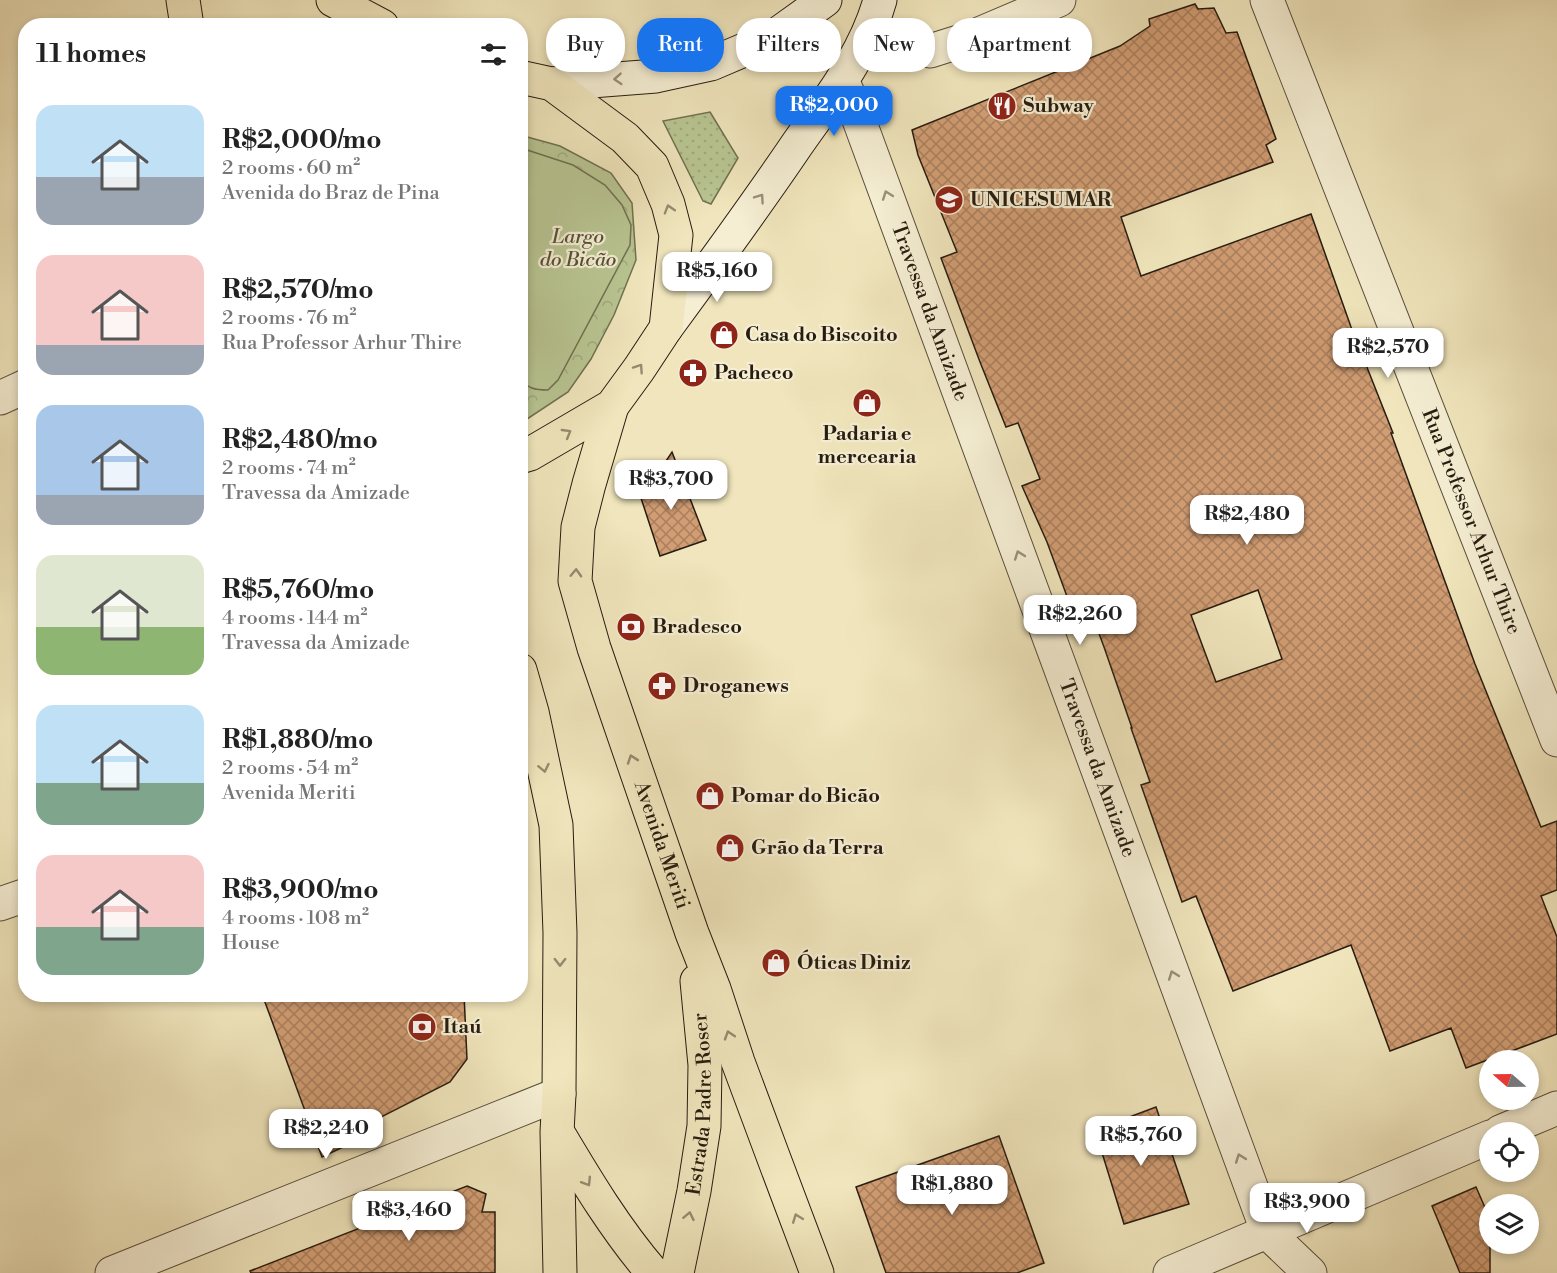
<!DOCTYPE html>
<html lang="en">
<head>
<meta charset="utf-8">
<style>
	body { margin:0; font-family:"Libre Bodoni",serif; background:#f2f2f2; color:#222; height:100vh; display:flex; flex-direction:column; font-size:22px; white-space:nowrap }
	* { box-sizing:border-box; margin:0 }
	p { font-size:20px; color:#767676 }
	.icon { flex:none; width:33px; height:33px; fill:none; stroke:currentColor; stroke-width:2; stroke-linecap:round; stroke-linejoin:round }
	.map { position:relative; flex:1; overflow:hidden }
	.drawer { position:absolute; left:18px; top:18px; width:510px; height:984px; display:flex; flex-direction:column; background:#fff; border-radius:24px; box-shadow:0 3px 9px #0003 }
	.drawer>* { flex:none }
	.guide { position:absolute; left:546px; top:18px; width:570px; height:54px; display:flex; gap:12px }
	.needle { width:39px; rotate:290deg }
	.tools { position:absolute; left:1479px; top:1050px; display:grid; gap:12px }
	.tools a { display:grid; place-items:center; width:60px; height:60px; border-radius:50%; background:#fff; box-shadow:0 3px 9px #0003; font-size:30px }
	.price { position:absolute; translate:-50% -51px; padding:0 14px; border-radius:12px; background:#fff; color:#222; font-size:20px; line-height:39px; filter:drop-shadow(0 2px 3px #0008) }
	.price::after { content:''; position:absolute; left:50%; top:36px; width:18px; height:14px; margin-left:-9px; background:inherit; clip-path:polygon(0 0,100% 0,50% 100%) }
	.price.selected { background:#1a73e8; color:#fff }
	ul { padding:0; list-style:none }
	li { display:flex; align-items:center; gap:18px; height:150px; padding:0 18px }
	li span { display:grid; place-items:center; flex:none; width:168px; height:120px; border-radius:18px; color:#555 }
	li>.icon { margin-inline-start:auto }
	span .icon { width:72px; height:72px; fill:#fffc; stroke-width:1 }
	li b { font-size:26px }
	h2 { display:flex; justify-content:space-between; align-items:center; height:72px; padding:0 18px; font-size:26px }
	.pill { padding:0 21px; border-radius:24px; background:#fff; box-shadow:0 3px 9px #0003; font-size:21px; line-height:54px }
	.pill.selected { background:#1a73e8; color:#fff }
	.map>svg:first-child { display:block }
	.grass { fill:url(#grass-dots); stroke:#707051; stroke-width:1.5 }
	.park { fill:url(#park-crowns); stroke:#707051; stroke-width:1.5 }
	.pitch { fill:#b8c592; stroke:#707051; stroke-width:1.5 }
	.building { fill:url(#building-cross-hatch); stroke:#271c10; stroke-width:1.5; fill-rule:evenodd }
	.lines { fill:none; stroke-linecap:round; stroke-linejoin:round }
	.minor-casing { stroke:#594e3b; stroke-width:35 }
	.tertiary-casing { stroke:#594e3b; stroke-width:35 }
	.secondary-casing { stroke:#271c10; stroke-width:35 }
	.primary-casing { stroke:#271c10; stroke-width:35 }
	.minor { stroke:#f5eed3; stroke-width:33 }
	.tertiary { stroke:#f5eed3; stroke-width:33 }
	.secondary { stroke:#f5eed3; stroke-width:33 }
	.primary { stroke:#f0e5bc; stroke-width:33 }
	.oneway { stroke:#98907b }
	.oneway2 { stroke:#968b6f }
	.labels { text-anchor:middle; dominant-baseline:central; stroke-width:4.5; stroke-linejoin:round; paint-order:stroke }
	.poi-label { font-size:20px; font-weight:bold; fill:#271c10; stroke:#f5eed3; text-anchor:start }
	.park-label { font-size:20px; font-style:italic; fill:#524f37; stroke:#f5eed3 }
	.street-label { font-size:20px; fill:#271c10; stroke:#f5eed3 }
</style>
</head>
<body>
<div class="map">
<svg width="1557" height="1273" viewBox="0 0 1557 1273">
	<defs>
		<pattern id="grass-dots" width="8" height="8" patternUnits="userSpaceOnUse" patternTransform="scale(1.5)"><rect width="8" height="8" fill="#b8c592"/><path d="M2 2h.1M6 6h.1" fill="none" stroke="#9ea97d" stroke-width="1.8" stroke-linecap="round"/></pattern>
		<pattern id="park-crowns" width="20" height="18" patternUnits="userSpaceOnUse" patternTransform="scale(1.5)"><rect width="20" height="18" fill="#b8c592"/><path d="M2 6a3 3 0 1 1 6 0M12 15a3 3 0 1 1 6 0" fill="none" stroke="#9ea97d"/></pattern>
		<pattern id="building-cross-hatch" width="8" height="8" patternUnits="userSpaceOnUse" patternTransform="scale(1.5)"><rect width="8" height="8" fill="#d19d73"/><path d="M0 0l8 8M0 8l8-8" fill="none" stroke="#aa7f5d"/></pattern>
	</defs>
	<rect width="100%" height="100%" fill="#f0e5bc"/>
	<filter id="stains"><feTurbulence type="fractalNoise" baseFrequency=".00333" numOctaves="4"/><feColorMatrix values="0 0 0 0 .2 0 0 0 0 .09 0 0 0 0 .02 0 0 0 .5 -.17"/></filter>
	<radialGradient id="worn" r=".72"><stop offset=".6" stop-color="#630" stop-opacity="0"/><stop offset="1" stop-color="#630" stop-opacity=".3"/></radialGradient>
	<polygon class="grass" points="710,112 738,158 711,204 703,201 663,121"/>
	<polygon class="park" points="520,135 560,146 611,173 632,203 636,260 614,315 591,359 568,392 521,423"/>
	<path class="pitch" d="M521 148 573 165 605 185 622 205 631 225 630 245 558 380 548 390C536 390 526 389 521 377Z"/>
	<g class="building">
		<path d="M1195 4 1198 9 1214 8 1226 33 1237 32 1276 139 1266 145 1273 162 1121 217 1141 276 1311 214 1351 327 1393 433H1391L1475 664 1541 827 1557 821V890L1541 896 1557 937V1034L1466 1068 1451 1028 1390 1051 1351 945 1233 991 1196 896 1182 902 1141 785 1150 782 1131 728H1132L1104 647 1088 604 1072 610 1047 542 1022 486 1040 479 1018 423 1006 427 980 362 941 258 957 252 918 155 912 130 1120 46 1150 26 1149 19ZM1258 590 1282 659 1216 682 1191 615Z"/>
		<polygon points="672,452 706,540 660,556 641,498"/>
		<polygon points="262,994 464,994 467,1059 450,1082 377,1119 381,1129 322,1157"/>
		<polygon points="1156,1107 1189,1204 1124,1224 1095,1130"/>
		<polygon points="999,1136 1044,1263 1017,1273 886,1273 856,1187"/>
		<polygon points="467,1186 486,1194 482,1212 495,1212 495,1273 251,1273 250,1271"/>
		<polygon points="1476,1187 1490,1219 1490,1273 1460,1273 1432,1206"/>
	</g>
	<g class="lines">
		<g class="minor-casing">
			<g id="minor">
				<path id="s1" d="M1267 0 1557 740"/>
				<polyline points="868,36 897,46 930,51 965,40 1059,0"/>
				<path id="s2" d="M842 80 855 109 1268 1233 1310 1273"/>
				<polyline points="0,904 26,895"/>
				<polyline points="1500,1132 1557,1108"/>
				<polyline points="112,1273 559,1094"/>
				<polyline points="1170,1273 1490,1137"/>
			</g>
		</g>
		<g class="tertiary-casing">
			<polyline id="tertiary" points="0,398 26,386"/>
		</g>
		<g class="secondary-casing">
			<g id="secondary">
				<polyline points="552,84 656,76 711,64 772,38 825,0"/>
				<path d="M666 328C710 268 754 208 796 146 828 100 865 55 880 0"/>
			</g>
		</g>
		<g class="primary-casing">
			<g id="primary">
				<polyline points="183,0 187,26"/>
				<polyline points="333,0 382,26"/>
				<polyline points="520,77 552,84 625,138 652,166 668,204 676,235 666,328 639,369 612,406 530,454 520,457"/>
				<path id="s3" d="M612 406 589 484 578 527 575 581 594 648 692 933 714 989 738 1062 773 1156 817 1273"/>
				<polyline points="520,670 532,712 556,825 560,933 559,1094 557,1132 560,1273"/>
				<path d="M558 1133C587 1182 616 1230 653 1273"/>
				<path id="s4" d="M677 1273 694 1191 704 1126 705 1065 697 981"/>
			</g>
		</g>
		<use href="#minor" class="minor"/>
		<use href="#tertiary" class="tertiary"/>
		<use href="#secondary" class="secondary"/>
		<use href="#primary" class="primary"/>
	</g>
	<defs><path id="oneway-chevron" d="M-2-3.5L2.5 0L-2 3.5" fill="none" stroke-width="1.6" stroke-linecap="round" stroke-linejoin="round" transform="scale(1.5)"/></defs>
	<g class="oneway">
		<use href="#oneway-chevron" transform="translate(618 79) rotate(176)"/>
		<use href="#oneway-chevron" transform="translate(887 195) rotate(-110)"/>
		<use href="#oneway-chevron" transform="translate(760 198) rotate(-55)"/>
		<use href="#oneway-chevron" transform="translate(1019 555) rotate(-110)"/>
		<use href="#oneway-chevron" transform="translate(1173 975) rotate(-110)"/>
		<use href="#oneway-chevron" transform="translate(1240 1158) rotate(-110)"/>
	</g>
	<g class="oneway2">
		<use href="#oneway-chevron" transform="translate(669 209) rotate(-107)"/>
		<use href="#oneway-chevron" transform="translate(639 368) rotate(-56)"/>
		<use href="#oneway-chevron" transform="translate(567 433) rotate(-30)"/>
		<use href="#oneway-chevron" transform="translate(576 573) rotate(-88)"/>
		<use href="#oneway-chevron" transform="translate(632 759) rotate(-109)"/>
		<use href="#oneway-chevron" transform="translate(544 768) rotate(78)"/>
		<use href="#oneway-chevron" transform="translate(560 962) rotate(90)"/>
		<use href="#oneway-chevron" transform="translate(729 1035) rotate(-108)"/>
		<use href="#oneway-chevron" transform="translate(587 1182) rotate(58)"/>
		<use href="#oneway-chevron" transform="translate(689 1216) rotate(-78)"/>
		<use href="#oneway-chevron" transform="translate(797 1218) rotate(-111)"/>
	</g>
	<defs>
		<g id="restaurant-disc" transform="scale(1.5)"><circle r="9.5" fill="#8f2418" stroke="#f5eed3"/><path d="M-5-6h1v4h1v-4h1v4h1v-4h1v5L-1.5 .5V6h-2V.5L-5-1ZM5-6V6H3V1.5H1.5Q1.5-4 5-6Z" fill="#fff"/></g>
		<g id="university-disc" transform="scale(1.5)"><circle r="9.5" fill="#8f2418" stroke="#f5eed3"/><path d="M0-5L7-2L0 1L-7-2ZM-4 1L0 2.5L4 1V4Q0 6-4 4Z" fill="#fff"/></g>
		<g id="shop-disc" transform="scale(1.5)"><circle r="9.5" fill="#8f2418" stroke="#f5eed3"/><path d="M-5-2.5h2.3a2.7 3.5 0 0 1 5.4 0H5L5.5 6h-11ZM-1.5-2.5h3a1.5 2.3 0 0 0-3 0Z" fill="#fff"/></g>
		<g id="pharmacy-disc" transform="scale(1.5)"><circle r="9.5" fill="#8f2418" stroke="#f5eed3"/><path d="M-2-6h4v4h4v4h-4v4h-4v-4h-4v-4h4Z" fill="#fff"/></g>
		<g id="bank-disc" transform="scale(1.5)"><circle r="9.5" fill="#8f2418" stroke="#f5eed3"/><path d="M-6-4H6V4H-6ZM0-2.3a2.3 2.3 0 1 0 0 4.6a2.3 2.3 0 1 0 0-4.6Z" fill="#fff"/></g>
	</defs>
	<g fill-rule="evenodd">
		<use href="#restaurant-disc" x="1002" y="106"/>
		<use href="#university-disc" x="949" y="200"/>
		<use href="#shop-disc" x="724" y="335"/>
		<use href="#pharmacy-disc" x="693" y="373"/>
		<use href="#shop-disc" x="867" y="403"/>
		<use href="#bank-disc" x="631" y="627"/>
		<use href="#pharmacy-disc" x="662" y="686"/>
		<use href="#shop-disc" x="710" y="796"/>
		<use href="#shop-disc" x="730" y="848"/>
		<use href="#shop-disc" x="776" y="963"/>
		<use href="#bank-disc" x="422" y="1027"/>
	</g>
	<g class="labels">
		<g class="poi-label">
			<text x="1023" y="106">Subway</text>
			<text x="970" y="200">UNICESUMAR</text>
			<text x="745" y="335">Casa do Biscoito</text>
			<text x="714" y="373">Pacheco</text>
			<text x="867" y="434" text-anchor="middle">Padaria e<tspan x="867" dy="23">mercearia</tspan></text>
			<text x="652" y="627">Bradesco</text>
			<text x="683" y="686">Droganews</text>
			<text x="731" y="796">Pomar do Bicão</text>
			<text x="751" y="848">Grão da Terra</text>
			<text x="797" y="963">Óticas Diniz</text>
			<text x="443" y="1027">Itaú</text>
		</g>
		<g class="park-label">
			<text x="578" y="237">Largo<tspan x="578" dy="23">do Bicão</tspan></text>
		</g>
		<g class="street-label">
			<text stroke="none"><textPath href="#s2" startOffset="248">Travessa da Amizade</textPath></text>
			<text stroke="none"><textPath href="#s1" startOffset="560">Rua Professor Arhur Thire</textPath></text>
			<text stroke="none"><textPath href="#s2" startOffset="734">Travessa da Amizade</textPath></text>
			<text stroke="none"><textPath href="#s3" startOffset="458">Avenida Meriti</textPath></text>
			<text stroke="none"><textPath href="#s4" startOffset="171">Estrada Padre Roser</textPath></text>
		</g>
	</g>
	<rect width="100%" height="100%" filter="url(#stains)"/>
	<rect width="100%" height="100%" fill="url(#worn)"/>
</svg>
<div class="tools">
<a><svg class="needle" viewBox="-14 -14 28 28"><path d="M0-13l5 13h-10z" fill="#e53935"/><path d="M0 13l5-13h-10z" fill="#767676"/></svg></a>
<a><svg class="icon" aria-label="locate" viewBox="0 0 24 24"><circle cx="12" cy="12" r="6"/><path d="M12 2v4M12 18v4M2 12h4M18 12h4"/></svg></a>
<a><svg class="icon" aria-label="layers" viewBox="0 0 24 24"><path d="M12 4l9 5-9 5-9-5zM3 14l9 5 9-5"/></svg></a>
</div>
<b class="price selected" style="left:834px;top:137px">R$2,000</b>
<b class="price" style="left:717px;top:303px">R$5,160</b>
<b class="price" style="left:1388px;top:379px">R$2,570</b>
<b class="price" style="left:671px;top:511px">R$3,700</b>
<b class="price" style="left:1247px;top:546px">R$2,480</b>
<b class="price" style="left:1080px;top:646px">R$2,260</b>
<b class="price" style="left:326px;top:1160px">R$2,240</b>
<b class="price" style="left:1141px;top:1167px">R$5,760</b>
<b class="price" style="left:952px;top:1216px">R$1,880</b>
<b class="price" style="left:1307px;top:1234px">R$3,900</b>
<b class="price" style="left:409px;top:1242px">R$3,460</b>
<div class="guide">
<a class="pill">Buy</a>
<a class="pill selected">Rent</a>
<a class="pill">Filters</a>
<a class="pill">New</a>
<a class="pill">Apartment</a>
</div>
<section class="drawer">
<h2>11 homes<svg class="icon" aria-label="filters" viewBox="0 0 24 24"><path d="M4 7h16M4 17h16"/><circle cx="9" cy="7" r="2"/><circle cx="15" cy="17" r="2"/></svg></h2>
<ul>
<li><span style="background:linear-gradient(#bfe0f5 60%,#9aa5b1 0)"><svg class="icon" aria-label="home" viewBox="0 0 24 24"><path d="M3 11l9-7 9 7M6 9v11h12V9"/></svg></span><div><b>R$2,000/mo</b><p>2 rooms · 60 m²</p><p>Avenida do Braz de Pina</p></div></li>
<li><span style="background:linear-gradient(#f6c9c9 75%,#9aa5b1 0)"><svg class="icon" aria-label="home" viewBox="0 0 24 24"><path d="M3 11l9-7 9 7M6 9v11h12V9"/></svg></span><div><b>R$2,570/mo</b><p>2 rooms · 76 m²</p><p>Rua Professor Arhur Thire</p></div></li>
<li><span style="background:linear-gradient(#a9c7e8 75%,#9aa5b1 0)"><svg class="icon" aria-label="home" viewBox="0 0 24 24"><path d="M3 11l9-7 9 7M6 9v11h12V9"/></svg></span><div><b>R$2,480/mo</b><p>2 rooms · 74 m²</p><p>Travessa da Amizade</p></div></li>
<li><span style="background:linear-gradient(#dfe7d0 60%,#8fb573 0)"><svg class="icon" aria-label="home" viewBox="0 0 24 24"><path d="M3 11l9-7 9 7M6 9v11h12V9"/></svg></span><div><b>R$5,760/mo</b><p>4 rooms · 144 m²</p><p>Travessa da Amizade</p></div></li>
<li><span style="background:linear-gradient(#bfe0f5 65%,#7fa58c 0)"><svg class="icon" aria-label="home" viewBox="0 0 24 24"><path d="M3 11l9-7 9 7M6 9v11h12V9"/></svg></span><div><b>R$1,880/mo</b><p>2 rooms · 54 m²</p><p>Avenida Meriti</p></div></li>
<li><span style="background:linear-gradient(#f6c9c9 60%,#7fa58c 0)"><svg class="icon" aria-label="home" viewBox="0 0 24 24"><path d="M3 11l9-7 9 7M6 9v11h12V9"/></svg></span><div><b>R$3,900/mo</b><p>4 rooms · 108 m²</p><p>House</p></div></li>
</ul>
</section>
</div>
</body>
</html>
